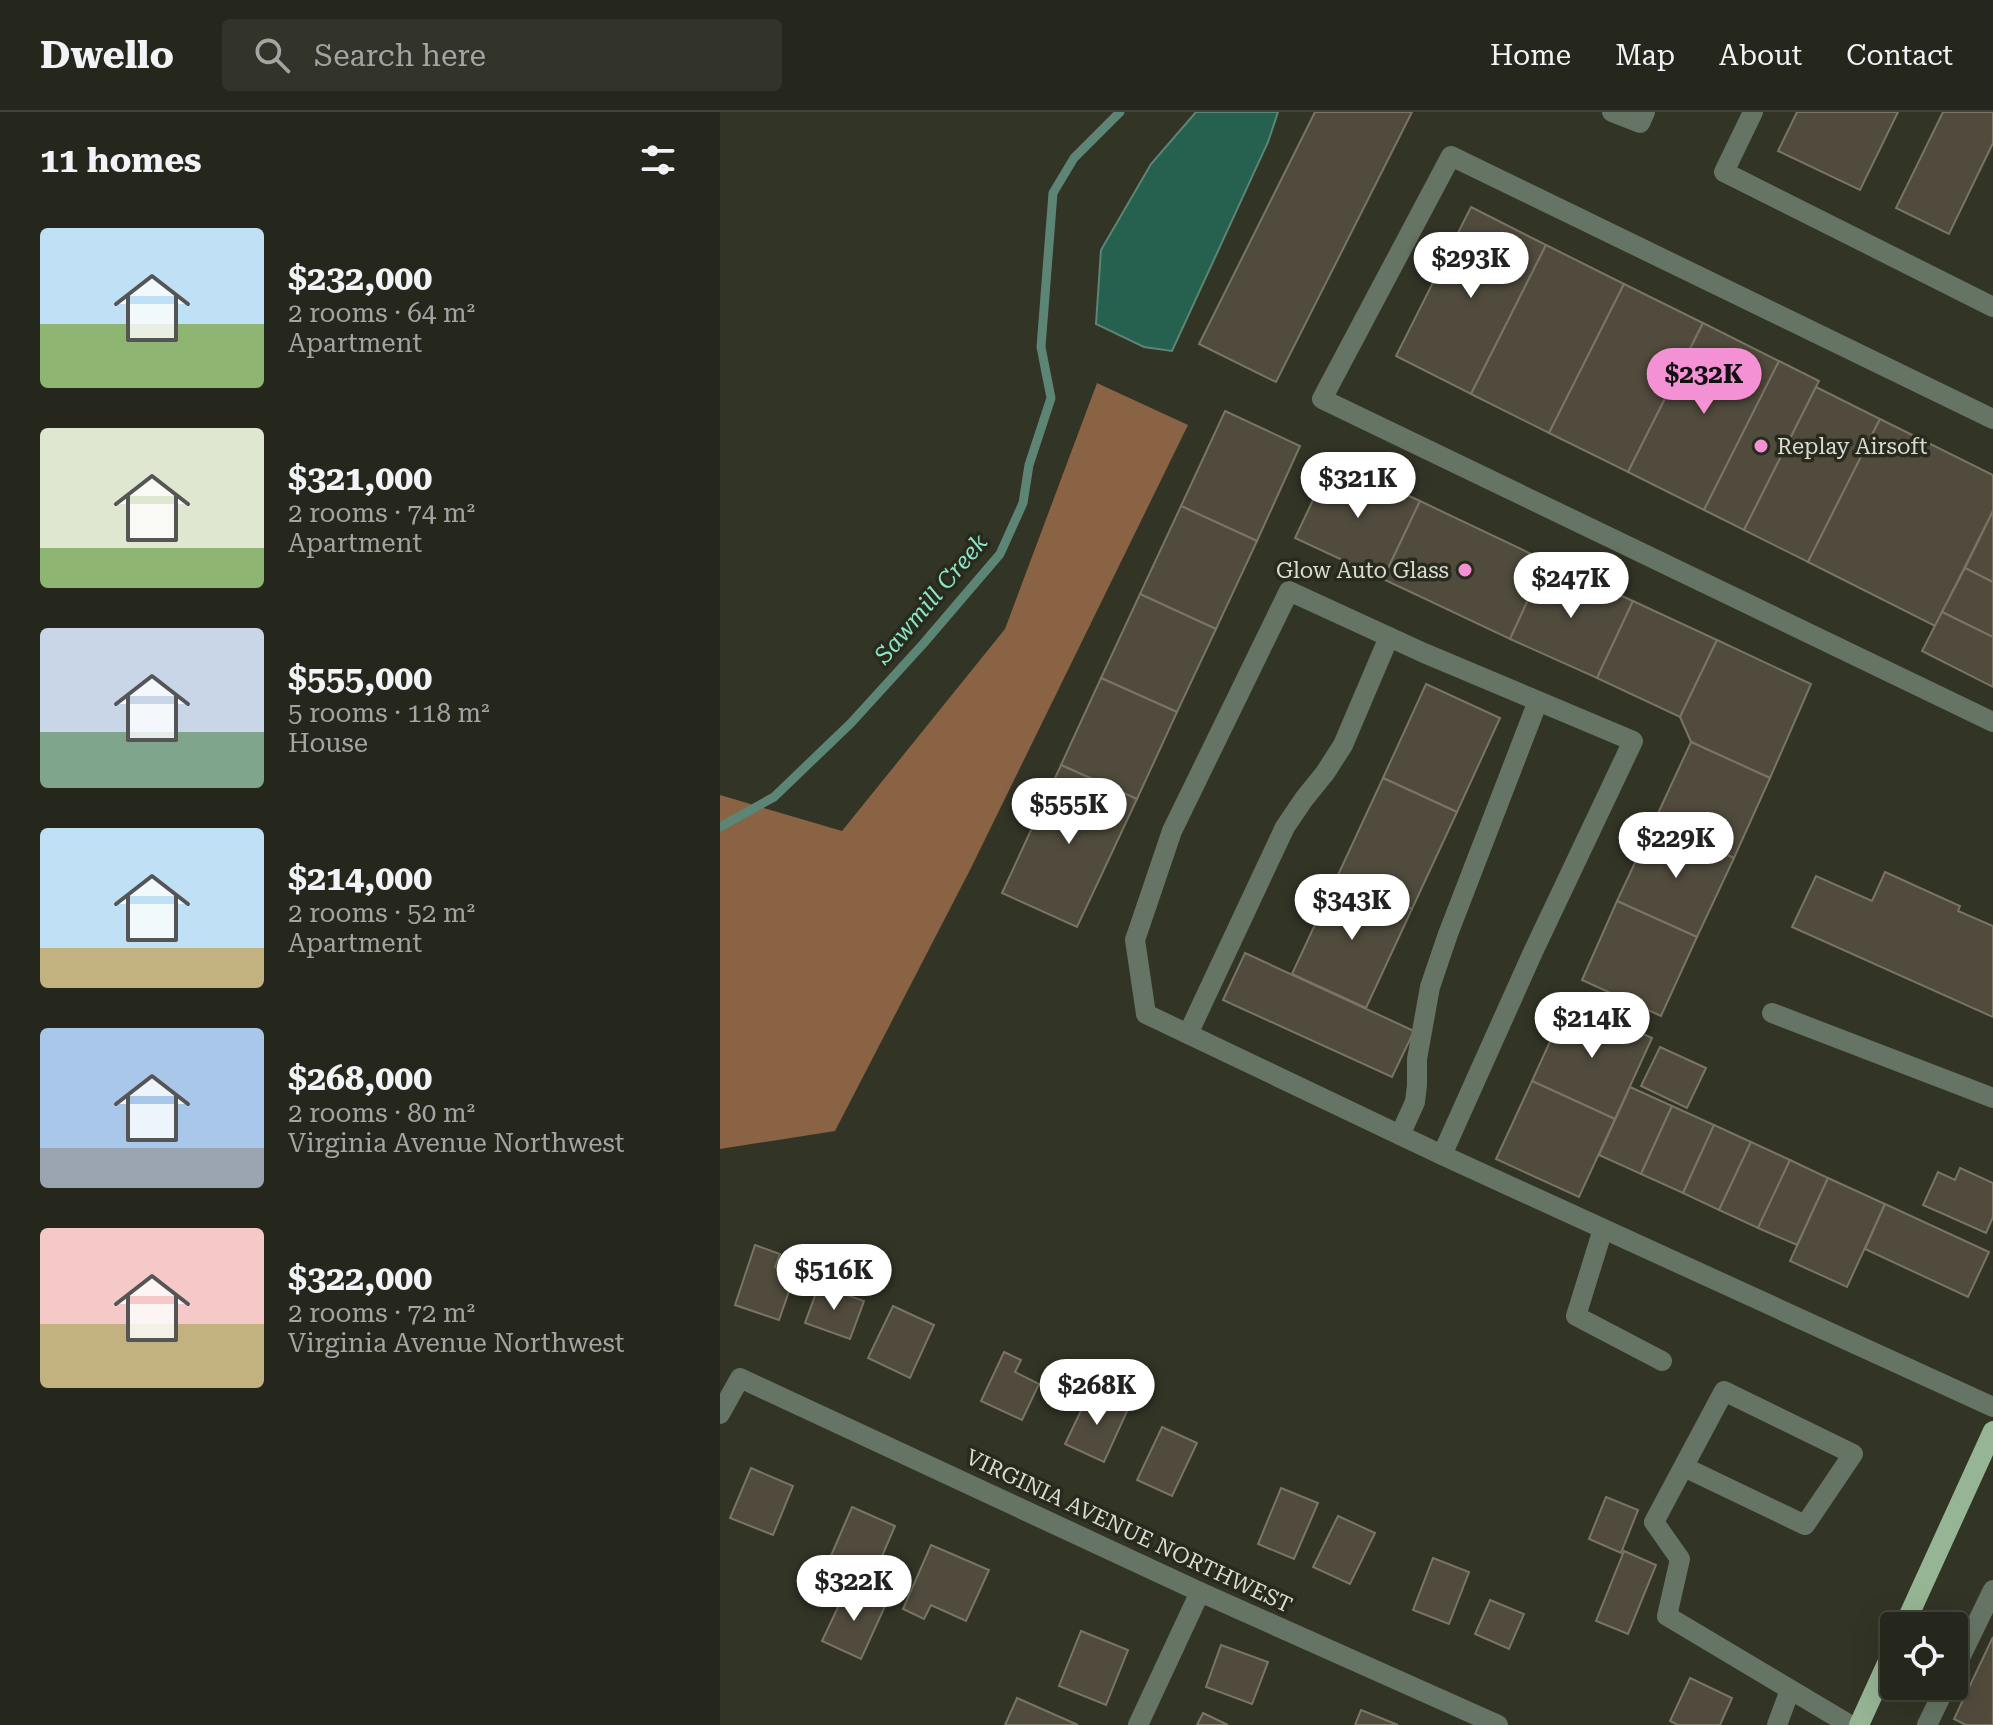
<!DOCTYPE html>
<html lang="en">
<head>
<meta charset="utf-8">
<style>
	body { margin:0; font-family:"Roboto Serif",serif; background:#323329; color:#f1f3f6; height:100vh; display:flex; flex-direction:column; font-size:30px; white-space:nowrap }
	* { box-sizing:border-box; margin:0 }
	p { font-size:26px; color:#a4a5a3 }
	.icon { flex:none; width:44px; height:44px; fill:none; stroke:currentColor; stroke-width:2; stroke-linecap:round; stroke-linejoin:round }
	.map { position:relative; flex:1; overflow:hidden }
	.details { display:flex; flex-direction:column; background:#26271c; width:720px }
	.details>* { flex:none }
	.tools { position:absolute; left:1160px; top:1500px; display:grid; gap:16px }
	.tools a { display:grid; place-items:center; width:88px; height:88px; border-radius:8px; background:#26271c; box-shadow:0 8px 32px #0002,0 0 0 2px #42443b; font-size:40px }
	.price { position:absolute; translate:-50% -68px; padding:0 18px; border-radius:28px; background:#fff; color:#222; font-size:26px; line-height:52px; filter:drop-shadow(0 2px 4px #0008) }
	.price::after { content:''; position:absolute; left:50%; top:48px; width:24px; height:18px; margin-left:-12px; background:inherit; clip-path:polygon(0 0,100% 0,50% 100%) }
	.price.on { background:#f491d4; color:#111 }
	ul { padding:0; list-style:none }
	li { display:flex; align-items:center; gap:24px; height:200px; padding:0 40px }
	li span { display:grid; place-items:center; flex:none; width:224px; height:160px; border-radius:8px; color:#555 }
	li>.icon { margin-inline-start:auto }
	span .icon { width:96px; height:96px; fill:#fffc; stroke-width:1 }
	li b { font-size:34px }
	h2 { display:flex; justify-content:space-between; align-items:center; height:96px; padding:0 40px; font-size:34px }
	header { display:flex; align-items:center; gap:48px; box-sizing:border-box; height:112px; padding:0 40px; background:#26271c; border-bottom:2px solid #42443b }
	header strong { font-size:38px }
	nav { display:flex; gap:44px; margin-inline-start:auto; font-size:28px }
	.search { width:560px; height:72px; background:#323329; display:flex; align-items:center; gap:20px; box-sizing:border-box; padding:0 28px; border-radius:8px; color:#a4a5a3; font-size:30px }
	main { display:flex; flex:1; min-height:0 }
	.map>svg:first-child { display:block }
	.forest { fill:#896343 }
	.water { fill:#26604e; stroke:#5c8576; stroke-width:2 }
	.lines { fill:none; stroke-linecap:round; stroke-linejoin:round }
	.stream { stroke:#5c8576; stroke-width:9 }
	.building { fill:#514b3d; stroke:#7a7465; stroke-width:2 }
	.minor { stroke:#657464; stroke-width:20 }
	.major { stroke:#96b594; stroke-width:20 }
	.poi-dot { fill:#f491d4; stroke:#282a1d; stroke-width:3 }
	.labels { text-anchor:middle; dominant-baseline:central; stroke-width:7; stroke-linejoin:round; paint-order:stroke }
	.poi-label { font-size:22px; fill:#dadcd3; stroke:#282a1d; text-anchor:start }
	.street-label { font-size:22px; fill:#dadcd3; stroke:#282a1d }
	.water-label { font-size:24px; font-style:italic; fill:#8be6c7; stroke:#282a1d }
</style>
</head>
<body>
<header>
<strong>Dwello</strong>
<div class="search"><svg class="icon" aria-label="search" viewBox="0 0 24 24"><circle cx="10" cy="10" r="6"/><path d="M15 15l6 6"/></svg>Search here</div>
<nav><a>Home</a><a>Map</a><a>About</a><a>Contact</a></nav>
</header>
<main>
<section class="details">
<h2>11 homes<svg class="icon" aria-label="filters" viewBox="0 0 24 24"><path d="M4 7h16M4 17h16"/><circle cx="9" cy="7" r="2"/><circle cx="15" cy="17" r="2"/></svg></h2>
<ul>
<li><span style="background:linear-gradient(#bfe0f5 60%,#8fb573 0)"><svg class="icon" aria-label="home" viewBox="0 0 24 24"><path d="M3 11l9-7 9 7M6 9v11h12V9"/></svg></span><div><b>$232,000</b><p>2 rooms · 64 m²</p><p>Apartment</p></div></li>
<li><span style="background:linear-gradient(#dfe7d0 75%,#8fb573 0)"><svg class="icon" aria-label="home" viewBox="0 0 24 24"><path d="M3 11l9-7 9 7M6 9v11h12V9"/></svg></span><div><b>$321,000</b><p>2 rooms · 74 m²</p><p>Apartment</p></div></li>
<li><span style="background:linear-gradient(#c9d6e8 65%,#7fa58c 0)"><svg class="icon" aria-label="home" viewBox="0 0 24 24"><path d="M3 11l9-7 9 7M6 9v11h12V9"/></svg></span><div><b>$555,000</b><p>5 rooms · 118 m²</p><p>House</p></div></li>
<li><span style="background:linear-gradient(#bfe0f5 75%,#c2b280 0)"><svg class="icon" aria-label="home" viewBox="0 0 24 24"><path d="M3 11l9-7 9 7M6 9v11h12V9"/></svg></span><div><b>$214,000</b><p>2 rooms · 52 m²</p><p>Apartment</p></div></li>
<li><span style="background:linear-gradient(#a9c7e8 75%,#9aa5b1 0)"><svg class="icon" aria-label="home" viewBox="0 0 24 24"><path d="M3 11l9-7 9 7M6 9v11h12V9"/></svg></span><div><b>$268,000</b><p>2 rooms · 80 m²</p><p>Virginia Avenue Northwest</p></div></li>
<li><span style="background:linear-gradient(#f6c9c9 60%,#c2b280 0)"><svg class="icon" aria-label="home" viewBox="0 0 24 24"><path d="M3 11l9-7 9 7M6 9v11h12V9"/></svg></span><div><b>$322,000</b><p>2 rooms · 72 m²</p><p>Virginia Avenue Northwest</p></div></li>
</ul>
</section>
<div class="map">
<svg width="1273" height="1613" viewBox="0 0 1273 1613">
	<rect width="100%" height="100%" fill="#323426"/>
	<polygon class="forest" points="377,271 468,313 250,758 115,1019 0,1037 0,683 122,719 285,517"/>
	<polygon class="water" points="476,0 558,0 548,30 452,239 424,235 376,212 381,138 431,52"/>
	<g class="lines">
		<polyline class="stream" points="0,715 54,685 131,611 203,532 280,442 303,391 309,353 331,286 321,235 333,81 354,46 400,0"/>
	</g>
	<g class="building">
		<polygon points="595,0 692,0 556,270 479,232"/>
		<polygon points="1077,0 1178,0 1140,78 1058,39"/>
		<polygon points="1223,0 1273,0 1273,31 1229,122 1176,96"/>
		<polygon points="751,95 826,133 751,282 676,244"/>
		<polygon points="826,133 904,172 829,321 751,282"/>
		<polygon points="904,172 983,211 908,360 829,321"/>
		<polygon points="983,211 1059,249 984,398 908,360"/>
		<polygon points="1059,249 1099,269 1024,418 984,398"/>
		<polygon points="1096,275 1160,307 1088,450 1024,418"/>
		<polygon points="505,299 580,334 537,429 461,394"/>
		<polygon points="1160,307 1273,363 1273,399 1215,514 1088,450"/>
		<polygon points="612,348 700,389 663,467 575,426"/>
		<polygon points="700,389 826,449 790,527 663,467"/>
		<polygon points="461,394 537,429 496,517 420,482"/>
		<polygon points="1273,399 1273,470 1245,456"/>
		<polygon points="826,449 913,489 877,566 790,527"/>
		<polygon points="1245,456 1273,470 1273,525 1222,500"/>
		<polygon points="420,482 496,517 457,600 381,566"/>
		<polygon points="913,489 997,528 960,605 877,566"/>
		<polygon points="1222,500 1273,525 1273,575 1202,539"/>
		<polygon points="997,528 1091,572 1050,666 971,630 960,605"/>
		<polygon points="381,566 457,600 417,687 341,653"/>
		<polygon points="706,572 780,606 737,700 663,666"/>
		<polygon points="971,630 1050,666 1014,746 934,710"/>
		<polygon points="341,653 417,687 357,815 282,781"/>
		<polygon points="663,666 737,700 692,797 618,763"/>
		<polygon points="934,710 1014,746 977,825 897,789"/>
		<polygon points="1165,760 1240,794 1238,799 1273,814 1273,905 1072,815 1096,764 1152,789"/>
		<polygon points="618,763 692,797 646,896 572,862"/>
		<polygon points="897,789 977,825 941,904 862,868"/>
		<polygon points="525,841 694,919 672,965 503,888"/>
		<polygon points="849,888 932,926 895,1007 812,969"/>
		<polygon points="940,935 986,956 967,996 921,974"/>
		<polygon points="812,969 895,1007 859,1085 776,1047"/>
		<polygon points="910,975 952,994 921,1062 879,1043"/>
		<polygon points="952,994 994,1013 963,1081 921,1062"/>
		<polygon points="994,1013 1031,1030 999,1098 963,1081"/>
		<polygon points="1031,1030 1070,1048 1038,1116 999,1098"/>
		<polygon points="1070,1048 1108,1066 1077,1133 1038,1116"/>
		<polygon points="1240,1056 1273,1071 1273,1105 1266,1121 1203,1093 1218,1060 1235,1068"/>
		<polygon points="1108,1066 1165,1092 1127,1175 1070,1149"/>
		<polygon points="1165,1092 1269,1140 1248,1185 1145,1137"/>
		<polygon points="35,1133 60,1142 55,1155 75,1162 59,1208 15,1193"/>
		<polygon points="99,1173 144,1189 130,1227 85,1211"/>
		<polygon points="173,1194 214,1213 190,1266 148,1246"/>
		<polygon points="284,1240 301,1248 295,1260 319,1272 302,1308 261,1289"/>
		<polygon points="370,1280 408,1297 384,1350 345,1332"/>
		<polygon points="442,1315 477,1331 452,1384 417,1368"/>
		<polygon points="31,1356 73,1374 53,1423 10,1406"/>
		<polygon points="561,1376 598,1391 574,1447 538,1432"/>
		<polygon points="886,1385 918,1398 901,1441 869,1427"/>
		<polygon points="132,1395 175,1414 150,1472 107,1453"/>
		<polygon points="618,1404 655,1421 630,1472 593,1455"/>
		<polygon points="211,1433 269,1458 246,1509 211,1493 204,1507 183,1497"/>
		<polygon points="904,1439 936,1453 908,1522 876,1509"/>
		<polygon points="713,1446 749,1460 729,1512 693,1498"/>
		<polygon points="128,1474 166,1492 141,1547 102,1529"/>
		<polygon points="770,1488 804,1502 789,1537 755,1522"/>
		<polygon points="361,1519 408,1538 386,1593 339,1574"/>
		<polygon points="1273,1525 1273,1613 1246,1613 1234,1607"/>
		<polygon points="501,1533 548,1550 532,1592 486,1575"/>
		<polygon points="970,1566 1012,1586 1000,1613 958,1613 950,1609"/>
		<polygon points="297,1586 358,1613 285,1613"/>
		<polygon points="641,1598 678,1613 635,1613"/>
		<polygon points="483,1601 508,1613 477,1613"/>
	</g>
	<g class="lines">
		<g class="minor">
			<polyline points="892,0 920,11 925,0"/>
			<polyline points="1033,0 1004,60 1273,195"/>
			<polyline points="1273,307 731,44 602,287 1273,610"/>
			<polyline points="1052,901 1273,986"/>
			<polyline points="468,922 565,715 584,687 605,661 623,633 669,525"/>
			<polyline points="680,1023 695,990 697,973 697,947 710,875 728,822 818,589"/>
			<polyline points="722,1043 813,840 913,629 704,541 569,479 452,719 415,828 426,902 722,1043 1273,1295"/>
			<polyline points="883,1117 856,1204 942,1249"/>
			<polyline points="0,1302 20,1266 480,1480 778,1613"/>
			<polyline points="964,1355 1085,1413 1133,1342 1004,1279 934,1410 960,1447 947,1504 1130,1613"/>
			<polyline points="1234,1558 1273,1478"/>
			<polyline points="418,1613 480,1480"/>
			<polyline points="1057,1613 1070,1578"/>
			<polyline points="1207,1613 1226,1574"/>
		</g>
		<g class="major">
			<polyline points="1184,1514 1273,1319"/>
			<polyline points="1139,1613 1174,1536"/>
		</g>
	</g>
	<g class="poi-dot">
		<circle cx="1041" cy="334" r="8"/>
		<circle cx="745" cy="458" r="8"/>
	</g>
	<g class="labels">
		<g class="poi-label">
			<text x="1057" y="334">Replay Airsoft</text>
			<text x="729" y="458" text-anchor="end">Glow Auto Glass</text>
		</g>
		<g class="street-label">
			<text transform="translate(409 1419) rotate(25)">VIRGINIA AVENUE NORTHWEST</text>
		</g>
		<g class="water-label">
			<text transform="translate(211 487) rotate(-50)">Sawmill Creek</text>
		</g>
	</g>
</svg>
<div class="tools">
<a><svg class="icon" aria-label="locate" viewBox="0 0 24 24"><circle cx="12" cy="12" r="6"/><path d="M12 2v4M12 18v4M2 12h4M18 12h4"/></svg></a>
</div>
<b class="price" style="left:751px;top:188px">$293K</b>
<b class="price on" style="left:984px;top:304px">$232K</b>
<b class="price" style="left:638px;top:408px">$321K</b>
<b class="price" style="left:851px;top:508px">$247K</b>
<b class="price" style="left:349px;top:734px">$555K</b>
<b class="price" style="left:956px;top:768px">$229K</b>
<b class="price" style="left:632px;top:830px">$343K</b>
<b class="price" style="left:872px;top:948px">$214K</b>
<b class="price" style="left:114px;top:1200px">$516K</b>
<b class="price" style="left:377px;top:1315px">$268K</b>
<b class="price" style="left:134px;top:1511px">$322K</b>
</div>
</main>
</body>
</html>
